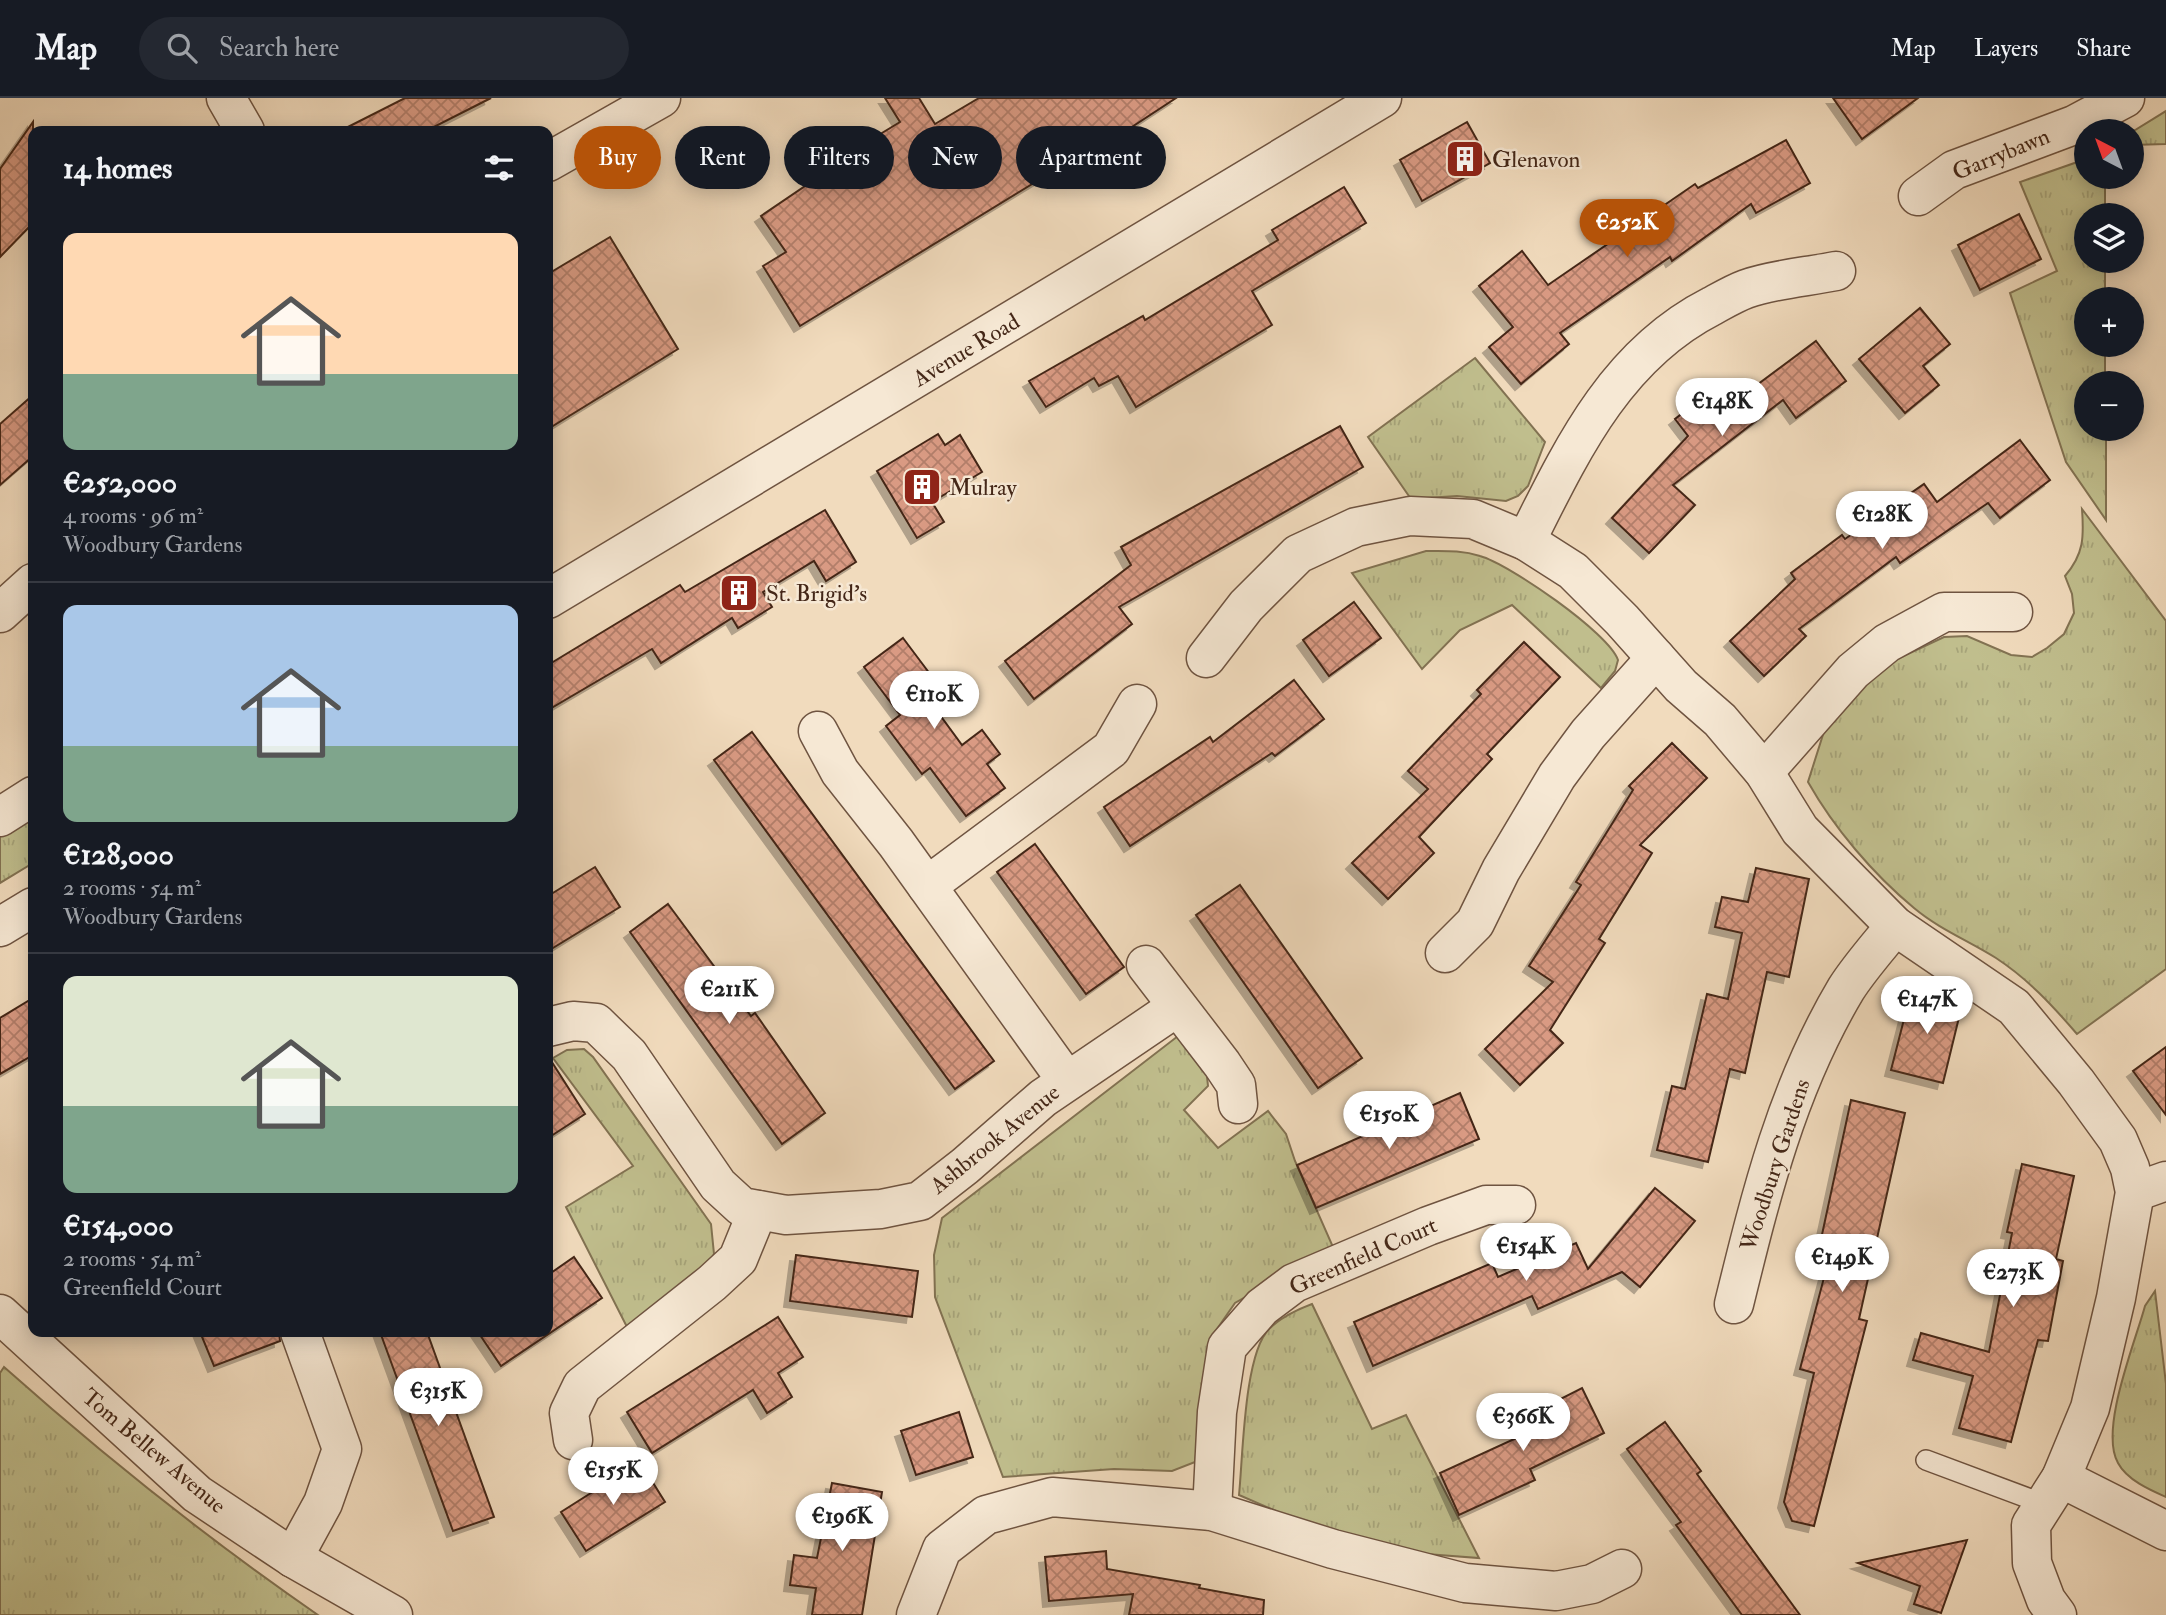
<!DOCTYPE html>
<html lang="en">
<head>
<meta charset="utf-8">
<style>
	body { margin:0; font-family:"IM FELL Double Pica",serif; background:#242831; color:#f1f3f6; height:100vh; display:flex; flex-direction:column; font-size:26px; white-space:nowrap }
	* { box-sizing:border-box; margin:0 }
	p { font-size:23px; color:#9ea1a6 }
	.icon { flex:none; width:38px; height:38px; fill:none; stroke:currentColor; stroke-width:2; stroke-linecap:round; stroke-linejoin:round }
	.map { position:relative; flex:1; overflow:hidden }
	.side { position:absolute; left:28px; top:28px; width:525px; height:1211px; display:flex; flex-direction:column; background:#171b24; border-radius:14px; box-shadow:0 4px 18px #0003 }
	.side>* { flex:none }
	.guide { position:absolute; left:574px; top:28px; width:665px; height:63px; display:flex; gap:14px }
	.needle { width:46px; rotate:319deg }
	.tools { position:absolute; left:2074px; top:21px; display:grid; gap:14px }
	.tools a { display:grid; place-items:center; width:70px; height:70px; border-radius:50%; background:#171b24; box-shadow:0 4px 18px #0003; font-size:35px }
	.price { position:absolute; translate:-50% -60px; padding:0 16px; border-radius:24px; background:#fff; color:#222; font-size:23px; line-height:46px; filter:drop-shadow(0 2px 4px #0008) }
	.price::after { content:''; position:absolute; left:50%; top:42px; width:21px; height:16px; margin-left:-10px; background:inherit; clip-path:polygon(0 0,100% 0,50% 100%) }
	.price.current { background:#b45309; color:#fff }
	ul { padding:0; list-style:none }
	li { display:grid; align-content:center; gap:14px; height:371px; padding:0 35px }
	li+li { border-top:2px solid #363941 }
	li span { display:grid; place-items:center; height:217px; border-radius:14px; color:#555 }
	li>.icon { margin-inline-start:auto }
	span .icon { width:126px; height:126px; fill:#fffc; stroke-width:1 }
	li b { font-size:30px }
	h2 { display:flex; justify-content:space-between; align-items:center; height:84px; padding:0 35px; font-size:30px }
	.tag { padding:0 24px; border-radius:32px; background:#171b24; box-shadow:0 4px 18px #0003; font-size:24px; line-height:63px }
	.tag.current { background:#b45309; color:#fff }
	header { display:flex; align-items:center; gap:42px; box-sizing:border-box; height:98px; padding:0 35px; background:#171b24; border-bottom:2px solid #363941 }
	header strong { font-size:33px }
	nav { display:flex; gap:38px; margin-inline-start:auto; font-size:24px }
	.search { width:490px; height:63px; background:#242831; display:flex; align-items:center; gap:18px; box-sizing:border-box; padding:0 24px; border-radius:38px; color:#9ea1a6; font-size:26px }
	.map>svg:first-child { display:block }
	.grass { fill:url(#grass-tufts); stroke:#827252; stroke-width:2 }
	.building { fill:url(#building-cross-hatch); stroke:#442718; stroke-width:2; filter:url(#shadow) }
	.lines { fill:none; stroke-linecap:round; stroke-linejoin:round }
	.service-casing { stroke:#6f5441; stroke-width:22 }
	.minor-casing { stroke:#6f5441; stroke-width:41 }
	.tertiary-casing { stroke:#6f5441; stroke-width:41 }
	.service { stroke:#f6e8d4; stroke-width:19 }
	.minor { stroke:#f6e8d4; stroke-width:38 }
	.tertiary { stroke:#f6e8d4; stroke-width:38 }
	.labels { text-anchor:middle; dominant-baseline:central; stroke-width:5; stroke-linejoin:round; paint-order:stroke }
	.street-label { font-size:23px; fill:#442718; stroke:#f6e8d4 }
	.poi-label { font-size:23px; fill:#442718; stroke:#f6e8d4; text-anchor:start }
</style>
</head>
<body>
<header>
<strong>Map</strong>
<div class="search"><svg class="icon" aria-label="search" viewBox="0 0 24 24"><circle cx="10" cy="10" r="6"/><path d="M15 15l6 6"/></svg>Search here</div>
<nav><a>Map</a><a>Layers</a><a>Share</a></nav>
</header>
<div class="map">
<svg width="2166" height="1517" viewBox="0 0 2166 1517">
	<defs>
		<pattern id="grass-tufts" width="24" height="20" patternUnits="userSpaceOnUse" patternTransform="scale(1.75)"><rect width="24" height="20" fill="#c0be8d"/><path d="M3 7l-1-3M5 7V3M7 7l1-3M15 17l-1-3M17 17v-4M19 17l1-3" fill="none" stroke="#a6a379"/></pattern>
		<pattern id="building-cross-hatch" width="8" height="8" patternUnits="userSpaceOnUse" patternTransform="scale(1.75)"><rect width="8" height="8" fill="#d99a83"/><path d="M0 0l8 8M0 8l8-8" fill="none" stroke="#b27e6a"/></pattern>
		<filter id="shadow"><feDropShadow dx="-6" dy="6" stdDeviation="0" flood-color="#0004"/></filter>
	</defs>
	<rect width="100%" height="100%" fill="#f1dbbd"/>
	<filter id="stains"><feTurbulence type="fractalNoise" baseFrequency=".00286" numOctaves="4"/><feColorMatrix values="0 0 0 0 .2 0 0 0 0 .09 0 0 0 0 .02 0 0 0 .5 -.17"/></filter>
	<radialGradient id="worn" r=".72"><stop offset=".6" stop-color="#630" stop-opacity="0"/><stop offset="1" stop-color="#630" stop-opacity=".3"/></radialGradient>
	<g class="grass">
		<polygon points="2166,13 2166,46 2132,47 2132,34"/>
		<polygon points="2086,61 2086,79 2105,79 2105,117 2086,117 2086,163 2105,163 2105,201 2086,201 2086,247 2105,247 2105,285 2086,285 2086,331 2106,331 2106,422 2066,364 2010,195 2057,173 2020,84"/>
		<polygon points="1475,260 1545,344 1528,388 1518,398 1506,403 1457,398 1411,401 1368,339"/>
		<path d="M2082 411 2166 523V871L2077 936C2052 907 2028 881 1996 860 1969 843 1939 831 1914 810 1873 776 1834 730 1808 684L1827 624 1843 603 1895 562 1944 539 1967 538 2011 557 2032 559 2047 550 2064 536 2074 515 2072 496 2065 478C2084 456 2084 439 2082 411Z"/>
		<path d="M1426 453C1445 453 1462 452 1480 458 1509 466 1609 535 1618 562L1615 573 1601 590 1512 507 1460 532 1422 571 1352 475Z"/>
		<polygon points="33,711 33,765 0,785 0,731"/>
		<polygon points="1178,938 1206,970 1208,988 1184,1012 1218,1050 1268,1013 1286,1036 1295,1063 1333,1149 1235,1205 1210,1241 1195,1364 1172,1373 1114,1371 1003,1379 935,1199 934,1157 942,1120"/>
		<polygon points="584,951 593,959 711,1126 714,1156 706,1173 628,1231 566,1109 633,1068 553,960 567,952"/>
		<path d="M2155 1193 2166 1286V1399C2150 1392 2127 1382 2118 1365 2099 1332 2135 1245 2145 1208Z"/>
		<path d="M1312 1206 1372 1331 1406 1317 1479 1460 1413 1455 1297 1422 1239 1397C1243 1358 1244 1256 1269 1231 1281 1219 1296 1212 1312 1206Z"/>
		<path d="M4 1269C104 1358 208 1441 318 1517H0V1275Z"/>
	</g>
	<g class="building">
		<polygon points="405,0 491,0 426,33 340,33"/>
		<polygon points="885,0 919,0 935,26 979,0 1176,0 1051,82 1047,77 800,228 763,168 786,154 761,118 833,69 831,66 900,24"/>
		<polygon points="1833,0 1918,0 1862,41"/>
		<polygon points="33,24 33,125 0,159 0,71"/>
		<polygon points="1467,24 1490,65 1422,103 1400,62"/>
		<polygon points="1786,42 1810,85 1756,115 1751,106 1672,163 1670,159 1560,235 1569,246 1521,286 1489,249 1513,229 1479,188 1522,153 1548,187 1695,86 1698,90"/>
		<polygon points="1344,89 1366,125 1252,193 1272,227 1136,309 1118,278 1099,288 1094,280 1046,309 1029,283 1143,218 1145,222 1278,142 1272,132"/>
		<polygon points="2019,116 2041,161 1980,192 1958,147"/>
		<polygon points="610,139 678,251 548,331 548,176"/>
		<polygon points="1920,210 1950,246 1923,268 1939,287 1905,315 1859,261"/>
		<polygon points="1816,243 1846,283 1796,320 1783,302 1673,387 1695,407 1649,455 1612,420 1688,338 1675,321 1724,283 1738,301"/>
		<polygon points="33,297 33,358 0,387 0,326"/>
		<polygon points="1340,328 1363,369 1119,509 1132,526 1034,601 1005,563 1131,467 1121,449"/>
		<polygon points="938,336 945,347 960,337 982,374 932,404 944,424 917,440 877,373"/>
		<polygon points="2020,342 2050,382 2000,420 1988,405 1900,465 1896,459 1799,531 1806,538 1764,578 1730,543 1795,481 1791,475 1842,437 1845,441 1924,386 1937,404"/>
		<polygon points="825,412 856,464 826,483 814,463 763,494 772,509 738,530 732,520 661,565 652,551 548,612 548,567 680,487 685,494"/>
		<polygon points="1354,504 1381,540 1329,578 1303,542"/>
		<polygon points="903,540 939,588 926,598 962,647 982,632 1000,656 987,666 1005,690 966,718 930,670 922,676 886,628 900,617 864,569"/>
		<polygon points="1524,544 1560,579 1487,656 1492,661 1419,739 1434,755 1388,801 1352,765 1428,691 1408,673 1481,596 1477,592"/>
		<polygon points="1294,582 1324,621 1275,658 1272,655 1130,748 1104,709 1210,639 1213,644"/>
		<polygon points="752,634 994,963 955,991 714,662"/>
		<polygon points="1672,645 1707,680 1640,747 1652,755 1599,841 1605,845 1550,932 1563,945 1520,987 1485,951 1553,884 1529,868 1581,787 1576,784 1633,692 1629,688"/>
		<polygon points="1035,746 1124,869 1086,896 997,774"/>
		<polygon points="595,769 620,809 548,853 548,798"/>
		<polygon points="1756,770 1809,781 1789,879 1767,874 1745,975 1730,971 1708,1064 1657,1052 1672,988 1685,991 1707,896 1728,901 1742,835 1715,829 1722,799 1748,804"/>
		<polygon points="1240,787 1362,960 1318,990 1196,817"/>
		<polygon points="668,806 751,918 755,915 825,1015 782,1046 630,834"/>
		<polygon points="1912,890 1963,903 1943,985 1891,972"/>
		<polygon points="33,900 33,957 0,976 0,920"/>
		<polygon points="2166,949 2166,1017 2133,973"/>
		<polygon points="548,958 585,1016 548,1040"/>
		<polygon points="1460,995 1479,1041 1316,1110 1297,1067"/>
		<polygon points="1851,1002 1905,1015 1859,1221 1867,1223 1814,1428 1792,1423 1784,1404 1814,1275 1800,1271 1826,1172 1815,1169"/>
		<polygon points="2022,1066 2074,1078 2056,1161 2063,1163 2048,1243 2038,1242 2011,1344 1959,1330 1973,1278 1913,1262 1921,1235 1989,1254 2012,1135 2007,1134"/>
		<polygon points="1655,1090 1695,1123 1640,1189 1622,1174 1538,1211 1532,1198 1373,1268 1354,1224 1492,1165 1498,1179 1576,1145 1588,1171"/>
		<polygon points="796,1157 918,1173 912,1219 790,1203"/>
		<polygon points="574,1159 602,1200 501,1268 478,1234 548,1234 548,1177"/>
		<polygon points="778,1219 803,1259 778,1275 792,1299 767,1315 753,1292 652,1355 627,1314"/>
		<polygon points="200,1234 279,1234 280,1243 214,1268"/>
		<polygon points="380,1234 427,1234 494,1419 453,1433"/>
		<polygon points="1582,1290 1604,1335 1530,1371 1535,1382 1459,1417 1440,1375 1534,1332 1527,1318"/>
		<polygon points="959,1314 973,1359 916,1377 901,1333"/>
		<polygon points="1665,1324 1701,1373 1697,1376 1800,1517 1742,1517 1676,1427 1681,1424 1627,1351"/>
		<polygon points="640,1364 665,1404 586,1453 561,1414"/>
		<polygon points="832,1385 882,1394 862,1517 812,1517 816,1490 790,1487 794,1457 817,1460"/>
		<polygon points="1967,1442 1941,1515 1914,1506 1920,1488 1858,1465"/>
		<polygon points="1106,1453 1107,1471 1200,1487 1199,1490 1264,1502 1263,1517 1129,1517 1133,1496 1049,1503 1045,1459"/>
	</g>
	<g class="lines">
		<g class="service-casing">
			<polyline id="service" points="1926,1362 2044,1406"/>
		</g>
		<g class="minor-casing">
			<g id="minor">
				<polyline points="226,0 245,33"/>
				<polyline points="548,64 661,0"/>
				<polyline points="1918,98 1954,72 2074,27 2125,0"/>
				<path d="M1526 443C1572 351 1616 257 1712 208 1723 202 1735 195 1746 191 1774 181 1806 179 1836 173"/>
				<polyline points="0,515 33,485"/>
				<polyline points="1206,560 1246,508 1298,456 1356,429 1410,418 1473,421 1526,443 1573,473 1622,522 1681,588 1720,622 1764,674 1800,732 1895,828 2014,909 2076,984 2118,1042 2130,1070 2135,1094 2116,1200 2090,1310 2061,1380 2031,1427 2032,1465 2046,1502 2057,1517"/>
				<polyline points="818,633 840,674 896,745 1067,983"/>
				<polyline points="1764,674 1853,573 1887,545 1944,514 2013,514"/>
				<polyline points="0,719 33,698"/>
				<polyline points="927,788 1111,651 1137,606"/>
				<polyline points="1445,855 1475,825 1501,772 1557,678 1588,636 1656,560"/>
				<polyline points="1146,867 1222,966 1236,987 1238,1006"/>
				<polyline points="548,929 573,923 596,925 629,957 718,1087 742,1109 786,1117 881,1111 920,1103 965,1068 1043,1000 1177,909"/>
				<polyline points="2135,1094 2166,1083"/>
				<path d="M1734 1206C1761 1096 1787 990 1846 891 1860 869 1879 848 1895 828"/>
				<polyline points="573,1342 569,1315 582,1288 712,1185 738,1161 758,1112"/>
				<polyline points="2061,1380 2166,1433"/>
				<polyline points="1212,1413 1217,1314 1227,1249 1262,1209 1294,1185 1428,1128 1486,1107 1516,1107"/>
				<polyline points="293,1460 323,1405 342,1351 300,1234"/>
				<polyline points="916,1517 942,1451 986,1417 1052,1399 1212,1413 1333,1451 1465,1485 1556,1493 1592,1486 1622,1471"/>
			</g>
		</g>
		<g class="tertiary-casing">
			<g id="tertiary">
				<polyline points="548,501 1382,0"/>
				<polyline points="0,829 33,809"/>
				<polyline points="0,1216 197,1396 293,1460 393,1517"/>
			</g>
		</g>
		<use href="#service" class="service"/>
		<use href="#minor" class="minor"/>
		<use href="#tertiary" class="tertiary"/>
	</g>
	<defs>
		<g id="building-square" transform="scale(2.0125)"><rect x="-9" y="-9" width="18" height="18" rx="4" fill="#8f2418" stroke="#f6e8d4"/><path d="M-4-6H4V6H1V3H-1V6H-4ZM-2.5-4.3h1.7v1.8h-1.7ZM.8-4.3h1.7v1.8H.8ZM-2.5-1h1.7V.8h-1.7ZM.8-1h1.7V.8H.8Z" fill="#fff"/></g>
	</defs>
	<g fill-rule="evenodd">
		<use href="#building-square" x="1465" y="61"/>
		<use href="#building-square" x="922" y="389"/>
		<use href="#building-square" x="739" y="495"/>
	</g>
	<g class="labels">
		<g class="street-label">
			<text transform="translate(2001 56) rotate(-22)">Garrybawn</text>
			<text transform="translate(966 252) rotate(-31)">Avenue Road</text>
			<text transform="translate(995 1041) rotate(-39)">Ashbrook Avenue</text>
			<text transform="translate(1775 1067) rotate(-72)">Woodbury Gardens</text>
			<text transform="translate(1363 1158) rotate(-24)">Greenfield Court</text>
			<text transform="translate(154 1353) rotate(40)">Tom Bellew Avenue</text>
		</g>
		<g class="poi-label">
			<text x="1492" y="61">Glenavon</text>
			<text x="949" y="389">Mulray</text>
			<text x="766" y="495">St. Brigid's</text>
		</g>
	</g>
	<rect width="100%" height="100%" filter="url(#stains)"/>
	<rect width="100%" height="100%" fill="url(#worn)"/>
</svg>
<div class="tools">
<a><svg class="needle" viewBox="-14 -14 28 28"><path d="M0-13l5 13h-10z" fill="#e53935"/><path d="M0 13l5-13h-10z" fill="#9ea1a6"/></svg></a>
<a><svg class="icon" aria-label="layers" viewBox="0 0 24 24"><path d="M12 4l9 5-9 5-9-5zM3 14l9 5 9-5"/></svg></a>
<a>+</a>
<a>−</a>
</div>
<b class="price current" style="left:1627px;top:161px">€252K</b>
<b class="price" style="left:1722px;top:340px">€148K</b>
<b class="price" style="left:1882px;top:453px">€128K</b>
<b class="price" style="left:934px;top:633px">€110K</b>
<b class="price" style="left:729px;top:928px">€211K</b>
<b class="price" style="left:1927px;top:938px">€147K</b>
<b class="price" style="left:1389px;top:1053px">€150K</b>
<b class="price" style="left:1526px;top:1185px">€154K</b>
<b class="price" style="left:1842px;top:1196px">€149K</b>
<b class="price" style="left:2013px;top:1211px">€273K</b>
<b class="price" style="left:438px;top:1330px">€315K</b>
<b class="price" style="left:1523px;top:1355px">€366K</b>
<b class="price" style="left:613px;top:1409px">€155K</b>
<b class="price" style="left:842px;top:1455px">€196K</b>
<div class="guide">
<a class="tag current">Buy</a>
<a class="tag">Rent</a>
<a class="tag">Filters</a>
<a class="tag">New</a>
<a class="tag">Apartment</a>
</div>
<section class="side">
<h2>14 homes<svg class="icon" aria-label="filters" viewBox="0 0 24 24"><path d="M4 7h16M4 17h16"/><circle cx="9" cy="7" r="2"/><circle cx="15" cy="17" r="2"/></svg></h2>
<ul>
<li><span style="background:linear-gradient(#ffd9b3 65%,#7fa58c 0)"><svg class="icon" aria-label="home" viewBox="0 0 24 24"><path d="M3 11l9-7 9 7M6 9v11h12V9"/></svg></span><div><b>€252,000</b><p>4 rooms · 96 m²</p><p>Woodbury Gardens</p></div></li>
<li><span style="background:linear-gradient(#a9c7e8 65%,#7fa58c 0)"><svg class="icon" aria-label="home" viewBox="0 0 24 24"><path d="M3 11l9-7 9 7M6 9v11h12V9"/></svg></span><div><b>€128,000</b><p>2 rooms · 54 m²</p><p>Woodbury Gardens</p></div></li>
<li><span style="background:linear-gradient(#dfe7d0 60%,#7fa58c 0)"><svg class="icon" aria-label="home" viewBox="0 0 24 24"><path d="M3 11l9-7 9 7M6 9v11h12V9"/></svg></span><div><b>€154,000</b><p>2 rooms · 54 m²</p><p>Greenfield Court</p></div></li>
</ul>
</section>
</div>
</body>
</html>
